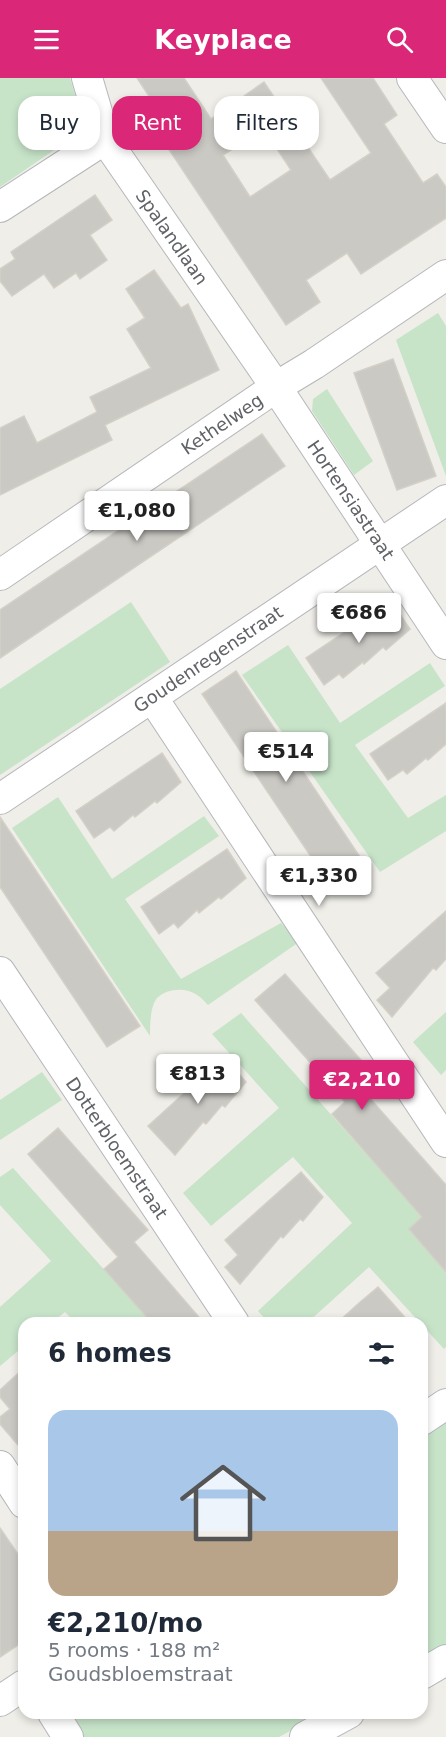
<!DOCTYPE html>
<html lang="en">
<head>
<meta charset="utf-8">
<style>
	body { margin:0; font-family:"DejaVu Sans",sans-serif; background:#f6f6f7; color:#1f2937; height:100vh; display:flex; flex-direction:column; font-size:22px; white-space:nowrap }
	* { box-sizing:border-box; margin:0 }
	p { font-size:20px; color:#747a83 }
	.icon { flex:none; width:33px; height:33px; fill:none; stroke:currentColor; stroke-width:2; stroke-linecap:round; stroke-linejoin:round }
	.map { position:relative; flex:1; overflow:hidden }
	.panel { position:absolute; left:18px; top:1239px; width:410px; height:402px; display:flex; flex-direction:column; background:#fff; border-radius:18px; box-shadow:0 3px 9px #0003 }
	.panel>* { flex:none }
	.banner { position:absolute; left:18px; top:18px; width:411px; height:54px; display:flex; gap:12px }
	.price { position:absolute; translate:-50% -51px; padding:0 14px; border-radius:6px; background:#fff; color:#222; font-size:20px; line-height:39px; filter:drop-shadow(0 2px 3px #0008) }
	.price::after { content:''; position:absolute; left:50%; top:36px; width:18px; height:14px; margin-left:-9px; background:inherit; clip-path:polygon(0 0,100% 0,50% 100%) }
	.price.selected { background:#db2777; color:#fff }
	ul { padding:0; list-style:none }
	li { display:grid; align-content:center; gap:12px; height:318px; padding:0 30px }
	li+li { border-top:2px solid #e0e1e3 }
	li span { display:grid; place-items:center; height:186px; border-radius:18px; color:#555 }
	li>.icon { margin-inline-start:auto }
	span .icon { width:108px; height:108px; fill:#fffc; stroke-width:1 }
	li b { font-size:26px }
	h2 { display:flex; justify-content:space-between; align-items:center; height:72px; padding:0 30px; font-size:26px }
	.chip { padding:0 21px; border-radius:18px; background:#fff; box-shadow:0 3px 9px #0003; font-size:21px; line-height:54px }
	.chip.selected { background:#db2777; color:#fff }
	header { display:flex; justify-content:space-between; align-items:center; height:78px; padding:0 30px; background:#db2777; color:#fff; font-size:27px; font-weight:700 }
	.map>svg:first-child { display:block }
	.green { fill:#c7e4c9 }
	.building { fill:#cbc9c4; stroke:#d4d0c7; stroke-width:1.5; fill-rule:evenodd }
	.lines { fill:none; stroke-linecap:round; stroke-linejoin:round }
	.minor-casing { stroke:#b5b7bb; stroke-width:32 }
	.minor { stroke:#fff; stroke-width:30 }
	.labels { text-anchor:middle; dominant-baseline:central; stroke-width:6; stroke-linejoin:round; paint-order:stroke }
	.street-label { font-size:18px; fill:#5f6266; stroke:#fff }
</style>
</head>
<body>
<header><svg class="icon" aria-label="menu" viewBox="0 0 24 24"><path d="M4 6h16M4 12h16M4 18h16"/></svg>Keyplace<svg class="icon" aria-label="search" viewBox="0 0 24 24"><circle cx="10" cy="10" r="6"/><path d="M15 15l6 6"/></svg></header>
<div class="map">
<svg width="446" height="1659" viewBox="0 0 446 1659">
	<rect width="100%" height="100%" fill="#efeee8"/>
	<g class="green">
		<polygon points="0,0 70,0 83,44 82,50 76,57 0,109"/>
		<polygon points="438,235 446,248 446,398 396,262"/>
		<polygon points="327,311 373,383 354,397 312,333 313,321"/>
		<polygon points="131,524 170,584 0,697 0,611"/>
		<polygon points="288,567 340,645 430,585 445,608 355,667 408,740 446,717 446,753 380,794 242,597"/>
		<path d="M58 719 112 801 204 738 219 758 125 821 181 901 281 845 299 864 208 927C205 924 201 919 197 917 186 909 167 910 157 920 150 929 150 947 150 958L12 750Z"/>
		<polygon points="446,934 446,992 441,997 413,964"/>
		<polygon points="241,935 422,1139 409,1151 446,1193 446,1269 444,1271 369,1189 307,1245 269,1245 258,1233 352,1145 293,1079 211,1148 183,1115 279,1030 212,956"/>
		<polygon points="42,994 62,1022 0,1062 0,1022"/>
		<polygon points="13,1090 152,1245 76,1245 65,1234 51,1245 24,1245 24,1268 0,1288 0,1229 51,1183 0,1127 0,1099"/>
		<polygon points="446,1343 446,1566 422,1580 422,1360"/>
		<polygon points="64,1635 323,1635 279,1659 78,1659"/>
	</g>
	<g class="building">
		<path d="M137 0H184L211 41 264 4 330 102 371 75 321 0H373L397 37 384 46 423 105 437 96 446 109V140L361 196 347 175 306 202 320 224 286 247 146 37 157 30ZM264 51 291 92 250 119 223 77Z"/>
		<polygon points="95,117 112,142 90,157 107,182 80,201 76,195 54,210 44,196 12,218 0,203 0,191 15,181 11,174"/>
		<polygon points="154,192 181,230 188,226 219,292 105,347 112,362 0,417 0,350 24,338 37,365 97,334 90,319 151,290 127,251 145,240 126,211"/>
		<polygon points="393,281 436,398 397,412 354,295"/>
		<polygon points="262,356 285,388 0,580 0,532"/>
		<polygon points="391,523 410,551 386,572 383,569 364,586 363,584 343,600 339,596 324,607 306,580"/>
		<polygon points="236,593 370,794 336,816 202,616"/>
		<polygon points="446,625 446,666 428,682 426,680 407,696 403,692 388,702 370,676"/>
		<polygon points="162,675 181,704 157,725 155,723 135,739 133,737 114,753 110,749 94,760 76,733"/>
		<polygon points="0,739 140,948 107,969 0,809"/>
		<polygon points="227,771 246,800 221,821 219,819 199,835 197,832 178,850 174,845 159,856 141,829"/>
		<polygon points="446,833 446,881 436,892 433,890 392,939 377,922 390,910 376,895"/>
		<polygon points="285,896 375,998 361,1010 446,1107 446,1194 409,1151 422,1139 332,1036 345,1024 255,922"/>
		<polygon points="224,979 246,1004 225,1029 222,1027 206,1046 203,1044 175,1077 148,1048"/>
		<polygon points="58,1050 148,1152 134,1164 204,1245 152,1245 104,1191 118,1179 28,1076"/>
		<polygon points="301,1094 323,1119 303,1143 300,1141 283,1160 281,1158 240,1206 225,1189 238,1177 225,1162"/>
		<polygon points="378,1209 410,1245 337,1245 359,1225"/>
		<polygon points="24,1290 24,1374 0,1346 0,1339 10,1331 0,1319 0,1312"/>
		<polygon points="0,1450 24,1485 24,1563 0,1579"/>
	</g>
	<g class="lines">
		<g class="minor-casing">
			<g id="minor">
				<polyline points="87,0 105,61 276,309 446,566"/>
				<polyline points="412,0 446,50"/>
				<polyline points="0,129 105,61"/>
				<polyline points="0,497 276,309 314,286 446,197"/>
				<polyline points="152,619 446,1064"/>
				<polyline points="0,721 446,422"/>
				<polyline points="0,894 234,1245"/>
				<polyline points="422,1342 446,1326"/>
				<polyline points="0,1388 24,1425"/>
				<polyline points="422,1596 446,1582"/>
				<polyline points="0,1623 24,1607"/>
				<polyline points="53,1635 68,1659"/>
				<polyline points="305,1659 349,1635"/>
			</g>
		</g>
		<use href="#minor" class="minor"/>
	</g>
	<g class="labels">
		<g class="street-label">
			<text transform="translate(172 159) rotate(55)">Spalandlaan</text>
			<text transform="translate(222 346) rotate(-34)">Kethelweg</text>
			<text transform="translate(351 422) rotate(56)">Hortensiastraat</text>
			<text transform="translate(208 581) rotate(-34)">Goudenregenstraat</text>
			<text transform="translate(117 1070) rotate(56)">Dotterbloemstraat</text>
		</g>
	</g>
</svg>
<b class="price" style="left:137px;top:464px">€1,080</b>
<b class="price" style="left:359px;top:566px">€686</b>
<b class="price" style="left:286px;top:705px">€514</b>
<b class="price" style="left:319px;top:829px">€1,330</b>
<b class="price" style="left:198px;top:1027px">€813</b>
<b class="price selected" style="left:362px;top:1033px">€2,210</b>
<div class="banner">
<a class="chip">Buy</a>
<a class="chip selected">Rent</a>
<a class="chip">Filters</a>
</div>
<section class="panel">
<h2>6 homes<svg class="icon" aria-label="filters" viewBox="0 0 24 24"><path d="M4 7h16M4 17h16"/><circle cx="9" cy="7" r="2"/><circle cx="15" cy="17" r="2"/></svg></h2>
<ul>
<li><span style="background:linear-gradient(#a9c7e8 65%,#b9a48a 0)"><svg class="icon" aria-label="home" viewBox="0 0 24 24"><path d="M3 11l9-7 9 7M6 9v11h12V9"/></svg></span><div><b>€2,210/mo</b><p>5 rooms · 188 m²</p><p>Goudsbloemstraat</p></div></li>
</ul>
</section>
</div>
</body>
</html>
